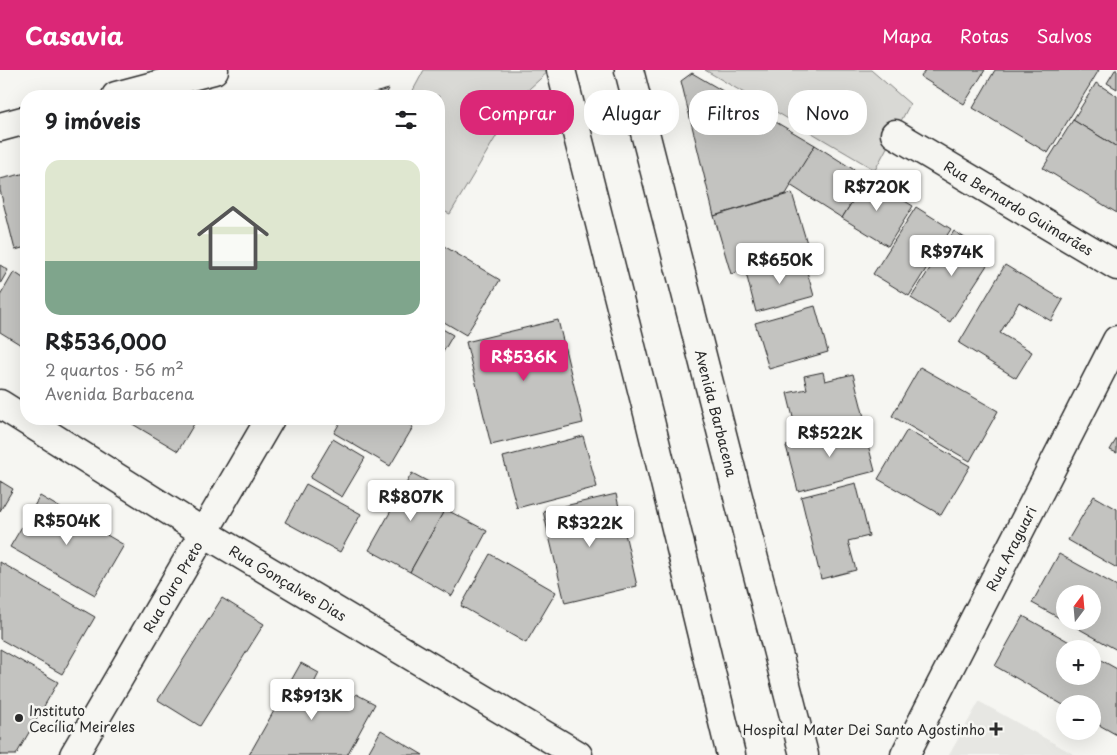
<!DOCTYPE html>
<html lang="pt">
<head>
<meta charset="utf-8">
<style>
	body { margin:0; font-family:"Playpen Sans",sans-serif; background:#f2f2f2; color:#202124; height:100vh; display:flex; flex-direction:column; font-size:19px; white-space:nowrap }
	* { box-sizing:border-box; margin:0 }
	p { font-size:16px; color:#757577 }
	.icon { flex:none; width:28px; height:28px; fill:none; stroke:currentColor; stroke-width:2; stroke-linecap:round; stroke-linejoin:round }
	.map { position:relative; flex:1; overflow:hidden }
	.sheet { position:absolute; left:20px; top:20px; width:425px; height:335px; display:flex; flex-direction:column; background:#fff; border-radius:20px; box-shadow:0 5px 20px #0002 }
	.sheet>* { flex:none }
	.guide { position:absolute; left:460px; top:20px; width:475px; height:45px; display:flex; gap:10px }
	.needle { width:32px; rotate:16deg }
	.fabs { position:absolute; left:1056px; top:515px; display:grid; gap:10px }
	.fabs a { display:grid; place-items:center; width:45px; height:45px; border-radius:50%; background:#fff; box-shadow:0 5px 20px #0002; font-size:25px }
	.price { position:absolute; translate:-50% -42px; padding:0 11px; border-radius:5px; background:#fff; color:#222; font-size:16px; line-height:32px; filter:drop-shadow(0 1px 2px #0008) }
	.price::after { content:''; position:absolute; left:50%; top:30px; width:15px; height:11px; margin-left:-8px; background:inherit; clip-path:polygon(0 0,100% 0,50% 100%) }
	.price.selected { background:#db2777; color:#fff }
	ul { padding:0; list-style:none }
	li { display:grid; align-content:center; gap:10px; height:265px; padding:0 25px }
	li+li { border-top:1px solid #e0e0e0 }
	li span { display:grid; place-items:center; height:155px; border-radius:15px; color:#555 }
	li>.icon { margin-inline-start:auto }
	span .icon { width:90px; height:90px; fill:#fffc; stroke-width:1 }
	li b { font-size:21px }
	h2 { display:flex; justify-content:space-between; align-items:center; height:60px; padding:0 25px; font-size:21px }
	.pill { padding:0 18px; border-radius:20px; background:#fff; box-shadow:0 5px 20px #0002; font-size:18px; line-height:45px }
	.pill.selected { background:#db2777; color:#fff }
	header { display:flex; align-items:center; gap:30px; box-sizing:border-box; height:70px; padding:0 25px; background:#db2777; color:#fff }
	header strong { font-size:24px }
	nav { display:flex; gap:28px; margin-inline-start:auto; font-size:18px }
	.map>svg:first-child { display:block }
	.built { fill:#e7e7e3 }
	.green { fill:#d9d9d5; stroke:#828280 }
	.building { fill:#c3c3c0; stroke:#2b2b2b }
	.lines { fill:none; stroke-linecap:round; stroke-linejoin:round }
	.street-casing { stroke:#2b2b2b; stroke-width:31 }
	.secondary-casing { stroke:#2b2b2b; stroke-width:31 }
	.primary-casing { stroke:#2b2b2b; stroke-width:31 }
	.street { stroke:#f6f6f2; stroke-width:28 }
	.secondary { stroke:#f6f6f2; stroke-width:28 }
	.primary { stroke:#f6f6f2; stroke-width:28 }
	.poi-dot { fill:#2b2b2b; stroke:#f6f6f2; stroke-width:2 }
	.labels { text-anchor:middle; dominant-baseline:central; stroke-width:5; stroke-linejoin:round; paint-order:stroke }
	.street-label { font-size:14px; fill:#2b2b2b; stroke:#f6f6f2 }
	.poi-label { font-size:14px; fill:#2b2b2b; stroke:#f6f6f2; text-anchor:start }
</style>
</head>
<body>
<header>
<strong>Casavia</strong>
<nav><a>Mapa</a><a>Rotas</a><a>Salvos</a></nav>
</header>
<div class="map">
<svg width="1117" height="685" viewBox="0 0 1117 685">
	<rect width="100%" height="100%" fill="#f6f6f2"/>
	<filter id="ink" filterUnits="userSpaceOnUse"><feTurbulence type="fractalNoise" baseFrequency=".02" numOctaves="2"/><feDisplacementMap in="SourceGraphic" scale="10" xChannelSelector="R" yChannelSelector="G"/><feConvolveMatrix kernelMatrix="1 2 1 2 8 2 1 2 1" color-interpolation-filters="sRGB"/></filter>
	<g filter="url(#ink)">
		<polygon class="built" points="979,632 980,632 1075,685 949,685"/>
		<g class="green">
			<polygon points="424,0 550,0 519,28 450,144 439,139 439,26 410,26"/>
			<polygon points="705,0 871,0 910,34 875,100"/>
		</g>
		<g class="building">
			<polygon points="925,0 985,0 964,34 921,7"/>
			<polygon points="995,0 1099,0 1048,83 973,38"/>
			<polygon points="1115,0 1117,0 1117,19 1107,13"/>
			<polygon points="692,3 815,75 786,124 714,146 681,11"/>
			<polygon points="1096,13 1117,26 1117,77 1073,50"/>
			<polygon points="389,19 385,26 362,26"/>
			<polygon points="1073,50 1117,77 1117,143 1043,98"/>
			<polygon points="815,75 867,108 842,148 790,115"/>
			<polygon points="26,103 26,177 15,180 0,120 0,109"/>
			<polygon points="867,108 913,136 888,176 842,148"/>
			<polygon points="792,123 809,180 731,204 714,146"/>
			<polygon points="916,137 951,159 909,226 873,204"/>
			<polygon points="954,161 993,186 950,252 911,228"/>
			<polygon points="439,173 500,210 466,265 439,249"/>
			<polygon points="803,188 814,226 756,242 746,203"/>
			<polygon points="0,195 8,200 0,214"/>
			<polygon points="1005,195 1063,230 1051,251 1019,232 1000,263 1032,282 1016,308 959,273"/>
			<polygon points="14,202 26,210 26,278 0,262 0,226"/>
			<polygon points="815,236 828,282 769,299 755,253"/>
			<polygon points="558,250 583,353 491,375 466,272"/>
			<polygon points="439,257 453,265 439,289"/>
			<polygon points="920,297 998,341 970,391 892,346"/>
			<polygon points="823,302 825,311 853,304 865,351 798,368 787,323 807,319 804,306"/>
			<polygon points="124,349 197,349 178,381"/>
			<polygon points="342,349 400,349 413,357 390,396 334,363"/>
			<polygon points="863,356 875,401 798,421 786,376"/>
			<polygon points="907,360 970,396 941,445 878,409"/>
			<polygon points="583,366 597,417 517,438 503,387"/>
			<polygon points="1117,368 1117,383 1110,380"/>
			<polygon points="333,369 365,388 342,427 310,408"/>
			<polygon points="412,403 453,425 410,502 369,480"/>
			<polygon points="0,411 13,419 0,441"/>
			<polygon points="856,413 869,466 848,471 856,500 821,509 801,427"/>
			<polygon points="306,414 361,444 340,482 285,452"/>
			<polygon points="616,424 637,516 565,533 543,441"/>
			<polygon points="40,426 124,475 95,525 10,477"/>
			<polygon points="1094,426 1117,439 1117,498 1068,470"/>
			<polygon points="445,439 487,461 452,526 410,502"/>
			<polygon points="490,484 556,522 526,573 461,536"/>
			<polygon points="1059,484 1117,516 1117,580 1065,551 1092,551 1092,524 1065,524 1065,551 1032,533"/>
			<polygon points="0,492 95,547 62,604 0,569"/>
			<polygon points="222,528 264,554 200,656 158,630"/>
			<polygon points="1023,546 1082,579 1065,579 1065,606 1092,606 1092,585 1117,599 1117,665 1092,651 1092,634 1065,634 1065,636 995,596"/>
			<polygon points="0,579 58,612 16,685 0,685"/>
			<polygon points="301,593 319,603 313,615 350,636 356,624 375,634 347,685 249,685"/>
			<polygon points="381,660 423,685 367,685"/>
		</g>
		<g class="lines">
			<g class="street-casing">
				<g id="street">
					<path id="s1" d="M895 64 1117 196"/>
					<path id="s2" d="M0 334 203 462 578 685"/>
					<path id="s3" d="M74 685 270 349"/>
					<path id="s4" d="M905 685 1117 270"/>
				</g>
			</g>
			<g class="secondary-casing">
				<g id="secondary">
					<polyline points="561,0 650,351 731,685"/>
					<path id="s5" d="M629 0 804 685"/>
				</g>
			</g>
			<g class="primary-casing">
				<g id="primary">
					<polyline points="116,26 214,0"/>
					<polyline points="0,57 26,50"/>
				</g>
			</g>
			<use href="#street" class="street"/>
			<use href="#secondary" class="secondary"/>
			<use href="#primary" class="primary"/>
		</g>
	</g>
	<g class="poi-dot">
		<circle cx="19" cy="648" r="5"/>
		<path d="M993.5 651.5h5v5h5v5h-5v5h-5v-5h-5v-5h5z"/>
	</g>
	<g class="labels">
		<g class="street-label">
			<text stroke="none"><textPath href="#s1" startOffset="144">Rua Bernardo Guimarães</textPath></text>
			<text stroke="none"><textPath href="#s5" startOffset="354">Avenida Barbacena</textPath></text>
			<text stroke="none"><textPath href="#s4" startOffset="232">Rua Araguari</textPath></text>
			<text stroke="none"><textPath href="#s2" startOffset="339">Rua Gonçalves Dias</textPath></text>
			<text stroke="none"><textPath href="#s3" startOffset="195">Rua Ouro Preto</textPath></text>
		</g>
		<g class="poi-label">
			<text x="29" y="640">Instituto<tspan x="29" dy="16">Cecília Meireles</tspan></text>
			<text x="985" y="659" text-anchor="end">Hospital Mater Dei Santo Agostinho</text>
		</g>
	</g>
</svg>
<div class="fabs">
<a><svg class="needle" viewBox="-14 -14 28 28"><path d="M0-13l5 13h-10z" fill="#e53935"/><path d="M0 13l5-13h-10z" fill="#757577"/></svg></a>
<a>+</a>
<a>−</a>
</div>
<b class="price" style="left:877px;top:142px">R$720K</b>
<b class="price" style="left:952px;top:207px">R$974K</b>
<b class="price" style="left:780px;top:215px">R$650K</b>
<b class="price selected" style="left:524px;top:312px">R$536K</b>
<b class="price" style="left:830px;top:388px">R$522K</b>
<b class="price" style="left:411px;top:452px">R$807K</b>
<b class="price" style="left:67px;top:476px">R$504K</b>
<b class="price" style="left:590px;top:478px">R$322K</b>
<b class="price" style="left:312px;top:651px">R$913K</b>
<div class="guide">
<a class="pill selected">Comprar</a>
<a class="pill">Alugar</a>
<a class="pill">Filtros</a>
<a class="pill">Novo</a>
</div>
<section class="sheet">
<h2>9 imóveis<svg class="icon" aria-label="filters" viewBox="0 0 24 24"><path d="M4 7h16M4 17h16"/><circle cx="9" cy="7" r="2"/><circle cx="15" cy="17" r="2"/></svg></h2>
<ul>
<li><span style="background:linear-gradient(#dfe7d0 65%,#7fa58c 0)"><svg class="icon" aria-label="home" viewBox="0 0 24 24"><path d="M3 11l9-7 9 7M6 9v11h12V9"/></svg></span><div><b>R$536,000</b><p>2 quartos · 56 m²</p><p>Avenida Barbacena</p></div></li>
</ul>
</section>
</div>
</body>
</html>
